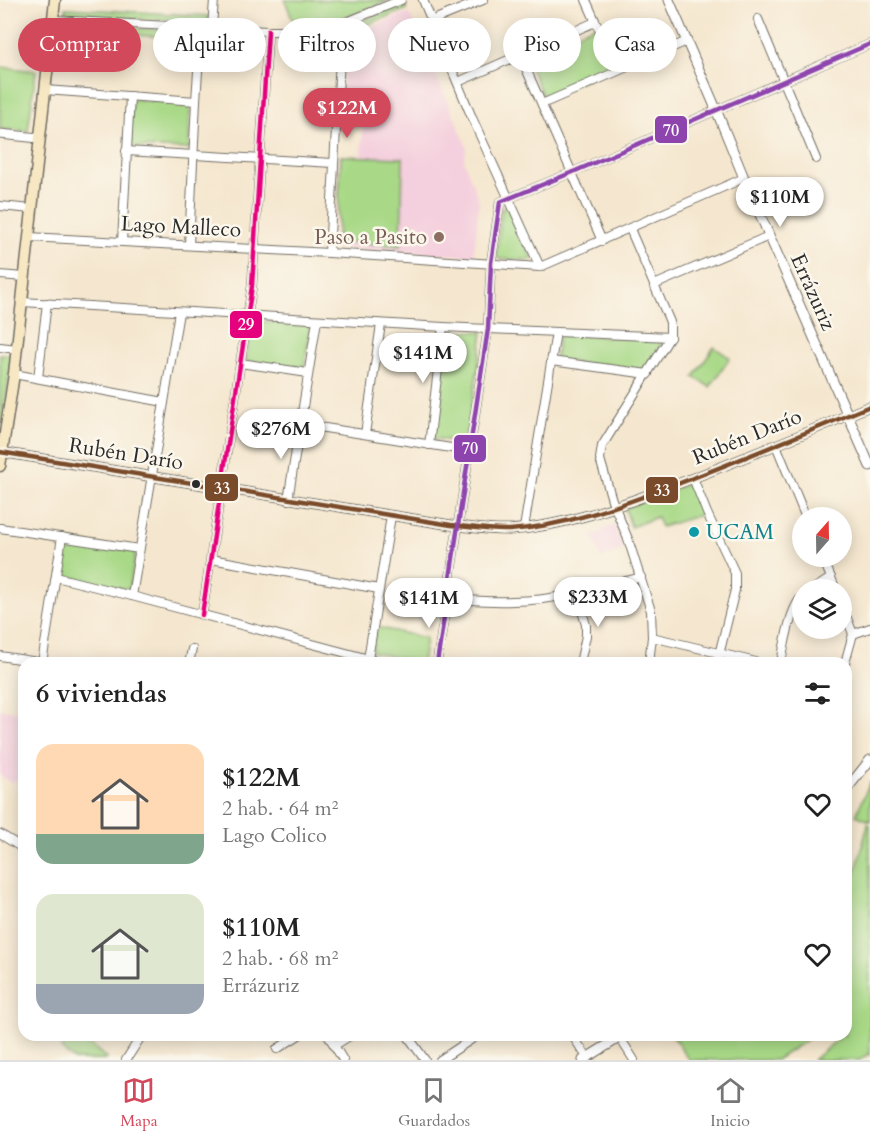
<!DOCTYPE html>
<html lang="es">
<head>
<meta charset="utf-8">
<style>
	body { margin:0; font-family:Cardo,serif; background:#f6f6f6; color:#222; height:100vh; display:flex; flex-direction:column; font-size:22px; white-space:nowrap }
	* { box-sizing:border-box; margin:0 }
	p { font-size:20px; color:#767676 }
	.icon { flex:none; width:33px; height:33px; fill:none; stroke:currentColor; stroke-width:2; stroke-linecap:round; stroke-linejoin:round }
	.map { position:relative; flex:1; overflow:hidden }
	.sheet { position:absolute; left:18px; top:657px; width:834px; height:384px; display:flex; flex-direction:column; background:#fff; border-radius:18px; box-shadow:0 3px 15px #0003 }
	.sheet>* { flex:none }
	.hud { position:absolute; left:18px; top:18px; width:834px; height:54px; display:flex; gap:12px }
	.needle { width:39px; rotate:20deg }
	.fabs { position:absolute; left:792px; top:507px; display:grid; gap:12px }
	.fabs a { display:grid; place-items:center; width:60px; height:60px; border-radius:50%; background:#fff; box-shadow:0 3px 15px #0003; font-size:30px }
	.price { position:absolute; translate:-50% -51px; padding:0 14px; border-radius:21px; background:#fff; color:#222; font-size:20px; line-height:39px; filter:drop-shadow(0 2px 3px #0008) }
	.price::after { content:''; position:absolute; left:50%; top:36px; width:18px; height:14px; margin-left:-9px; background:inherit; clip-path:polygon(0 0,100% 0,50% 100%) }
	.price.active { background:#d1495b; color:#fff }
	ul { padding:0; list-style:none }
	li { display:flex; align-items:center; gap:18px; height:150px; padding:0 18px }
	li span { display:grid; place-items:center; flex:none; width:168px; height:120px; border-radius:18px; color:#555 }
	li>.icon { margin-inline-start:auto }
	span .icon { width:72px; height:72px; fill:#fffc; stroke-width:1 }
	li b { font-size:26px }
	h2 { display:flex; justify-content:space-between; align-items:center; height:72px; padding:0 18px; font-size:26px }
	.tag { padding:0 21px; border-radius:27px; background:#fff; box-shadow:0 3px 15px #0003; font-size:21px; line-height:54px }
	.tag.active { background:#d1495b; color:#fff }
	.dock { display:flex; justify-content:space-around; align-items:center; height:84px; border-top:2px solid #e0e0e0; background:#fff; font-size:16px; color:#767676 }
	.dock a { display:grid; justify-items:center; gap:3px }
	.dock .active { color:#d1495b }
	.map>svg:first-child { display:block }
	.built { fill:#f4cfdd }
	.green { fill:#a9d987; stroke:#6a8259; stroke-width:1.5 }
	.lines { fill:none; stroke-linecap:round; stroke-linejoin:round }
	.minor-casing { stroke:#726d64; stroke-width:10 }
	.tertiary-casing { stroke:#726d64; stroke-width:11 }
	.secondary-casing { stroke:#726d64; stroke-width:13 }
	.minor { stroke:#fff; stroke-width:8 }
	.tertiary { stroke:#fff; stroke-width:9 }
	.secondary { stroke:#f7e8c3; stroke-width:10 }
	.bus-1-casing { stroke:#fbf7ec; stroke-width:9 }
	.bus-2-casing { stroke:#fbf7ec; stroke-width:9 }
	.bus-3-casing { stroke:#fbf7ec; stroke-width:9 }
	.bus-1 { stroke:#7a4b2a; stroke-width:4.5 }
	.bus-2 { stroke:#e5007d; stroke-width:4.5 }
	.bus-3 { stroke:#8e44ad; stroke-width:4.5 }
	.education-dot { fill:#8d6e63; stroke:#fbf7ec; stroke-width:2 }
	.bus-dot { fill:#2b2b2b; stroke:#fbf7ec; stroke-width:2 }
	.culture-dot { fill:#0f9aa8; stroke:#fbf7ec; stroke-width:2 }
	.labels { text-anchor:middle; dominant-baseline:central; stroke-width:5; stroke-linejoin:round; paint-order:stroke }
	.street-label { font-size:21px; fill:#2b2b2b; stroke:#fbf7ec }
	.education-label { font-size:21px; fill:#785e54; stroke:#fbf7ec; text-anchor:end }
	.culture-label { font-size:21px; fill:#0d838f; stroke:#fbf7ec; text-anchor:start }
	.line-badge { stroke:#fbf7ec; stroke-width:2 }
	.badge-label { font-size:16px; text-anchor:middle; font-weight:bold; fill:#fff }
</style>
</head>
<body>
<div class="map">
<svg width="870" height="1060" viewBox="0 0 870 1060">
	<rect width="100%" height="100%" fill="#fbf7ec"/>
	<filter id="ink" filterUnits="userSpaceOnUse"><feTurbulence type="fractalNoise" baseFrequency=".0167" numOctaves="2"/><feDisplacementMap in="SourceGraphic" scale="12" xChannelSelector="R" yChannelSelector="G"/><feConvolveMatrix kernelMatrix="1 2 1 2 8 2 1 2 1" color-interpolation-filters="sRGB"/></filter>
	<filter id="wash" filterUnits="userSpaceOnUse"><feTurbulence type="fractalNoise" baseFrequency=".008" numOctaves="4" result="noise"/><feDisplacementMap in="SourceGraphic" scale="24" xChannelSelector="R" yChannelSelector="G"/><feGaussianBlur stdDeviation="1.35" result="paint"/><feColorMatrix in="noise" values="0 0 0 0 0 0 0 0 0 0 0 0 0 0 0 0 0 1.4 0 .05"/><feComposite in="paint" operator="in"/></filter>
	<g filter="url(#wash)">
		<rect width="100%" height="100%" fill="#f5e7cf"/>
		<g class="built">
			<polygon points="406,13 410,15 467,147 464,161 479,201 474,256 337,248 335,244 339,156 361,156 363,127 340,125 345,38"/>
			<polygon points="615,525 623,549 612,553 612,555 601,559 593,535 603,532 602,530"/>
			<polygon points="0,709 24,712 24,775 11,783 0,775"/>
		</g>
		<g class="green">
			<polygon points="285,0 389,0 352,15 319,25 295,26"/>
			<polygon points="405,4 407,9 347,32 345,28"/>
			<polygon points="66,8 208,16 208,22 66,15"/>
			<polygon points="65,24 168,30 167,37 65,31"/>
			<polygon points="594,26 613,67 544,98 525,57"/>
			<polygon points="206,33 261,36 261,42 206,39"/>
			<polygon points="0,67 36,71 28,131 0,129"/>
			<polygon points="132,99 190,104 189,149 129,147"/>
			<polygon points="341,156 403,158 401,246 337,241"/>
			<polygon points="508,206 532,257 531,260 499,259 496,256 502,208"/>
			<polygon points="251,321 311,324 304,368 246,361"/>
			<polygon points="447,330 483,332 478,368 465,443 433,438"/>
			<polygon points="559,334 664,340 644,371 555,360"/>
			<polygon points="714,347 730,358 710,387 694,377"/>
			<polygon points="0,354 12,355 0,439"/>
			<polygon points="690,483 703,514 661,527 657,517 631,527 625,508"/>
			<polygon points="66,540 136,551 129,590 60,575"/>
			<polygon points="376,627 426,638 422,663 372,652"/>
			<polygon points="870,782 870,821 856,815"/>
			<polygon points="868,824 870,825 870,1055 868,1054 860,1060 813,1060 837,1040 839,1035 846,1035 846,910"/>
			<polygon points="73,1035 79,1035 106,1058 105,1060 74,1060 61,1049"/>
			<polygon points="672,1035 814,1035 776,1060 689,1060"/>
		</g>
	</g>
	<g filter="url(#ink)">
		<g class="lines">
			<g class="minor-casing">
				<g id="minor">
					<polyline points="423,0 473,120 540,267"/>
					<polyline points="586,0 617,70"/>
					<polyline points="758,19 816,159"/>
					<polyline points="52,20 268,31 315,31 342,24 401,0"/>
					<polyline points="431,21 483,0"/>
					<polyline points="212,28 214,0"/>
					<polyline points="520,55 602,241"/>
					<polyline points="458,82 595,22"/>
					<polyline points="45,90 196,101"/>
					<polyline points="542,104 687,41"/>
					<polyline points="126,151 333,163"/>
					<polyline points="0,206 32,209"/>
					<polyline points="630,229 670,322 670,337"/>
					<polyline points="29,237 329,253 540,267 744,178"/>
					<polyline points="122,242 130,96"/>
					<polyline points="189,245 196,101 201,27"/>
					<polyline points="329,253 342,24"/>
					<polyline points="0,275 24,277"/>
					<polyline points="654,285 769,236"/>
					<polyline points="22,302 443,327 670,337"/>
					<polyline points="0,347 17,349"/>
					<polyline points="551,361 648,374"/>
					<polyline points="240,363 308,373"/>
					<polyline points="14,374 164,402"/>
					<polyline points="38,378 47,303"/>
					<polyline points="300,424 470,451"/>
					<polyline points="365,434 381,324"/>
					<polyline points="429,445 443,327"/>
					<polyline points="776,445 806,518"/>
					<polyline points="693,478 707,513 735,573 735,590 717,663"/>
					<polyline points="288,500 317,320"/>
					<polyline points="0,528 139,549"/>
					<polyline points="524,528 556,332"/>
					<polyline points="822,556 836,590"/>
					<polyline points="211,559 379,589"/>
					<polyline points="56,577 132,596 384,663"/>
					<polyline points="812,590 831,578"/>
					<polyline points="577,593 586,625 586,636 580,663"/>
					<polyline points="132,596 179,312"/>
					<path d="M447 599C469 600 491 602 513 601 556 601 599 588 641 577"/>
					<polyline points="842,605 853,634"/>
					<polyline points="202,615 252,286 268,31"/>
					<polyline points="853,634 870,628"/>
					<polyline points="652,637 760,663"/>
					<polyline points="0,656 44,663"/>
					<polyline points="368,659 391,516"/>
					<polyline points="42,663 62,537"/>
					<polyline points="189,663 192,649"/>
					<polyline points="437,663 488,329 491,263 500,202 573,172 870,44"/>
					<polyline points="649,663 652,637 651,611 628,539 612,500 600,459 602,446 670,337"/>
					<path d="M781 663C784 646 790 608 802 597"/>
					<polyline points="845,663 853,634"/>
					<polyline points="0,834 24,849"/>
					<polyline points="328,1035 343,1060"/>
					<polyline points="407,1035 425,1060"/>
					<polyline points="572,1035 587,1057"/>
					<polyline points="620,1038 634,1060"/>
					<polyline points="335,1045 351,1035"/>
					<polyline points="277,1049 299,1035"/>
					<polyline points="126,1060 142,1035"/>
					<polyline points="440,1060 478,1035"/>
				</g>
			</g>
			<g class="tertiary-casing">
				<g id="tertiary">
					<polyline points="669,0 713,102 744,178 870,466"/>
					<polyline points="0,134 39,138"/>
					<path d="M0 452 451 525C471 527 490 531 510 530 565 526 616 507 667 488 736 462 803 434 870 406"/>
					<polyline points="846,790 870,760"/>
					<polyline points="583,1060 624,1035"/>
				</g>
			</g>
			<g class="secondary-casing">
				<polyline id="secondary" points="0,466 14,374 55,0"/>
			</g>
			<use href="#minor" class="minor"/>
			<use href="#tertiary" class="tertiary"/>
			<use href="#secondary" class="secondary"/>
			<g class="bus-1-casing">
				<path id="bus-1" d="M0 452 451 525C471 527 490 531 510 530 565 526 616 507 667 488 736 462 803 434 870 406"/>
			</g>
			<g class="bus-2-casing">
				<polyline id="bus-2" points="202,615 252,286 268,31"/>
			</g>
			<g class="bus-3-casing">
				<polyline id="bus-3" points="437,663 488,329 491,263 500,202 573,172 870,44"/>
			</g>
			<use href="#bus-1" class="bus-1"/>
			<use href="#bus-2" class="bus-2"/>
			<use href="#bus-3" class="bus-3"/>
		</g>
	</g>
	<circle class="education-dot" cx="439" cy="237" r="6"/>
	<circle class="bus-dot" cx="196" cy="484" r="5"/>
	<circle class="culture-dot" cx="694" cy="532" r="6"/>
	<g class="labels">
		<g class="street-label">
			<text transform="translate(181 227) rotate(3)">Lago Malleco</text>
			<text transform="translate(813 292) rotate(66)">Errázuriz</text>
			<text transform="translate(747 437) rotate(-22)">Rubén Darío</text>
			<text transform="translate(126 454) rotate(9)">Rubén Darío</text>
		</g>
		<g class="education-label">
			<text x="427" y="237">Paso a Pasito</text>
		</g>
		<g class="culture-label">
			<text x="706" y="532">UCAM</text>
		</g>
	</g>
	<g class="line-badge">
		<rect x="654" y="115" width="34" height="29" rx="6" fill="#8e44ad"/>
		<rect x="229" y="310" width="34" height="29" rx="6" fill="#e5007d"/>
		<rect x="453" y="434" width="34" height="29" rx="6" fill="#8e44ad"/>
		<rect x="204" y="473" width="35" height="29" rx="6" fill="#7a4b2a"/>
		<rect x="645" y="476" width="34" height="28" rx="6" fill="#7a4b2a"/>
	</g>
	<g class="badge-label">
		<text x="671" y="136">70</text>
		<text x="246" y="330">29</text>
		<text x="470" y="454">70</text>
		<text x="222" y="494">33</text>
		<text x="662" y="496">33</text>
	</g>
</svg>
<div class="fabs">
<a><svg class="needle" viewBox="-14 -14 28 28"><path d="M0-13l5 13h-10z" fill="#e53935"/><path d="M0 13l5-13h-10z" fill="#767676"/></svg></a>
<a><svg class="icon" aria-label="layers" viewBox="0 0 24 24"><path d="M12 4l9 5-9 5-9-5zM3 14l9 5 9-5"/></svg></a>
</div>
<b class="price active" style="left:347px;top:139px">$122M</b>
<b class="price" style="left:780px;top:228px">$110M</b>
<b class="price" style="left:423px;top:384px">$141M</b>
<b class="price" style="left:281px;top:460px">$276M</b>
<b class="price" style="left:598px;top:628px">$233M</b>
<b class="price" style="left:429px;top:629px">$141M</b>
<div class="hud">
<a class="tag active">Comprar</a>
<a class="tag">Alquilar</a>
<a class="tag">Filtros</a>
<a class="tag">Nuevo</a>
<a class="tag">Piso</a>
<a class="tag">Casa</a>
</div>
<section class="sheet">
<h2>6 viviendas<svg class="icon" aria-label="filters" viewBox="0 0 24 24"><path d="M4 7h16M4 17h16"/><circle cx="9" cy="7" r="2"/><circle cx="15" cy="17" r="2"/></svg></h2>
<ul>
<li><span style="background:linear-gradient(#ffd9b3 75%,#7fa58c 0)"><svg class="icon" aria-label="home" viewBox="0 0 24 24"><path d="M3 11l9-7 9 7M6 9v11h12V9"/></svg></span><div><b>$122M</b><p>2 hab. · 64 m²</p><p>Lago Colico</p></div><svg class="icon" aria-label="heart" viewBox="0 0 24 24"><path d="M12 20l-8-8c-3-5 5-10 8-4 3-6 11-1 8 4z"/></svg></li>
<li><span style="background:linear-gradient(#dfe7d0 75%,#9aa5b1 0)"><svg class="icon" aria-label="home" viewBox="0 0 24 24"><path d="M3 11l9-7 9 7M6 9v11h12V9"/></svg></span><div><b>$110M</b><p>2 hab. · 68 m²</p><p>Errázuriz</p></div><svg class="icon" aria-label="heart" viewBox="0 0 24 24"><path d="M12 20l-8-8c-3-5 5-10 8-4 3-6 11-1 8 4z"/></svg></li>
</ul>
</section>
</div>
<nav class="dock">
<a class="active"><svg class="icon" aria-label="map" viewBox="0 0 24 24"><path d="M3 6l6-2 6 2 6-2v14l-6 2-6-2-6 2zM9 4v14M15 6v14"/></svg>Mapa</a>
<a><svg class="icon" aria-label="saved" viewBox="0 0 24 24"><path d="M7 4h10v16l-5-4-5 4z"/></svg>Guardados</a>
<a><svg class="icon" aria-label="home" viewBox="0 0 24 24"><path d="M3 11l9-7 9 7M6 9v11h12V9"/></svg>Inicio</a>
</nav>
</body>
</html>
